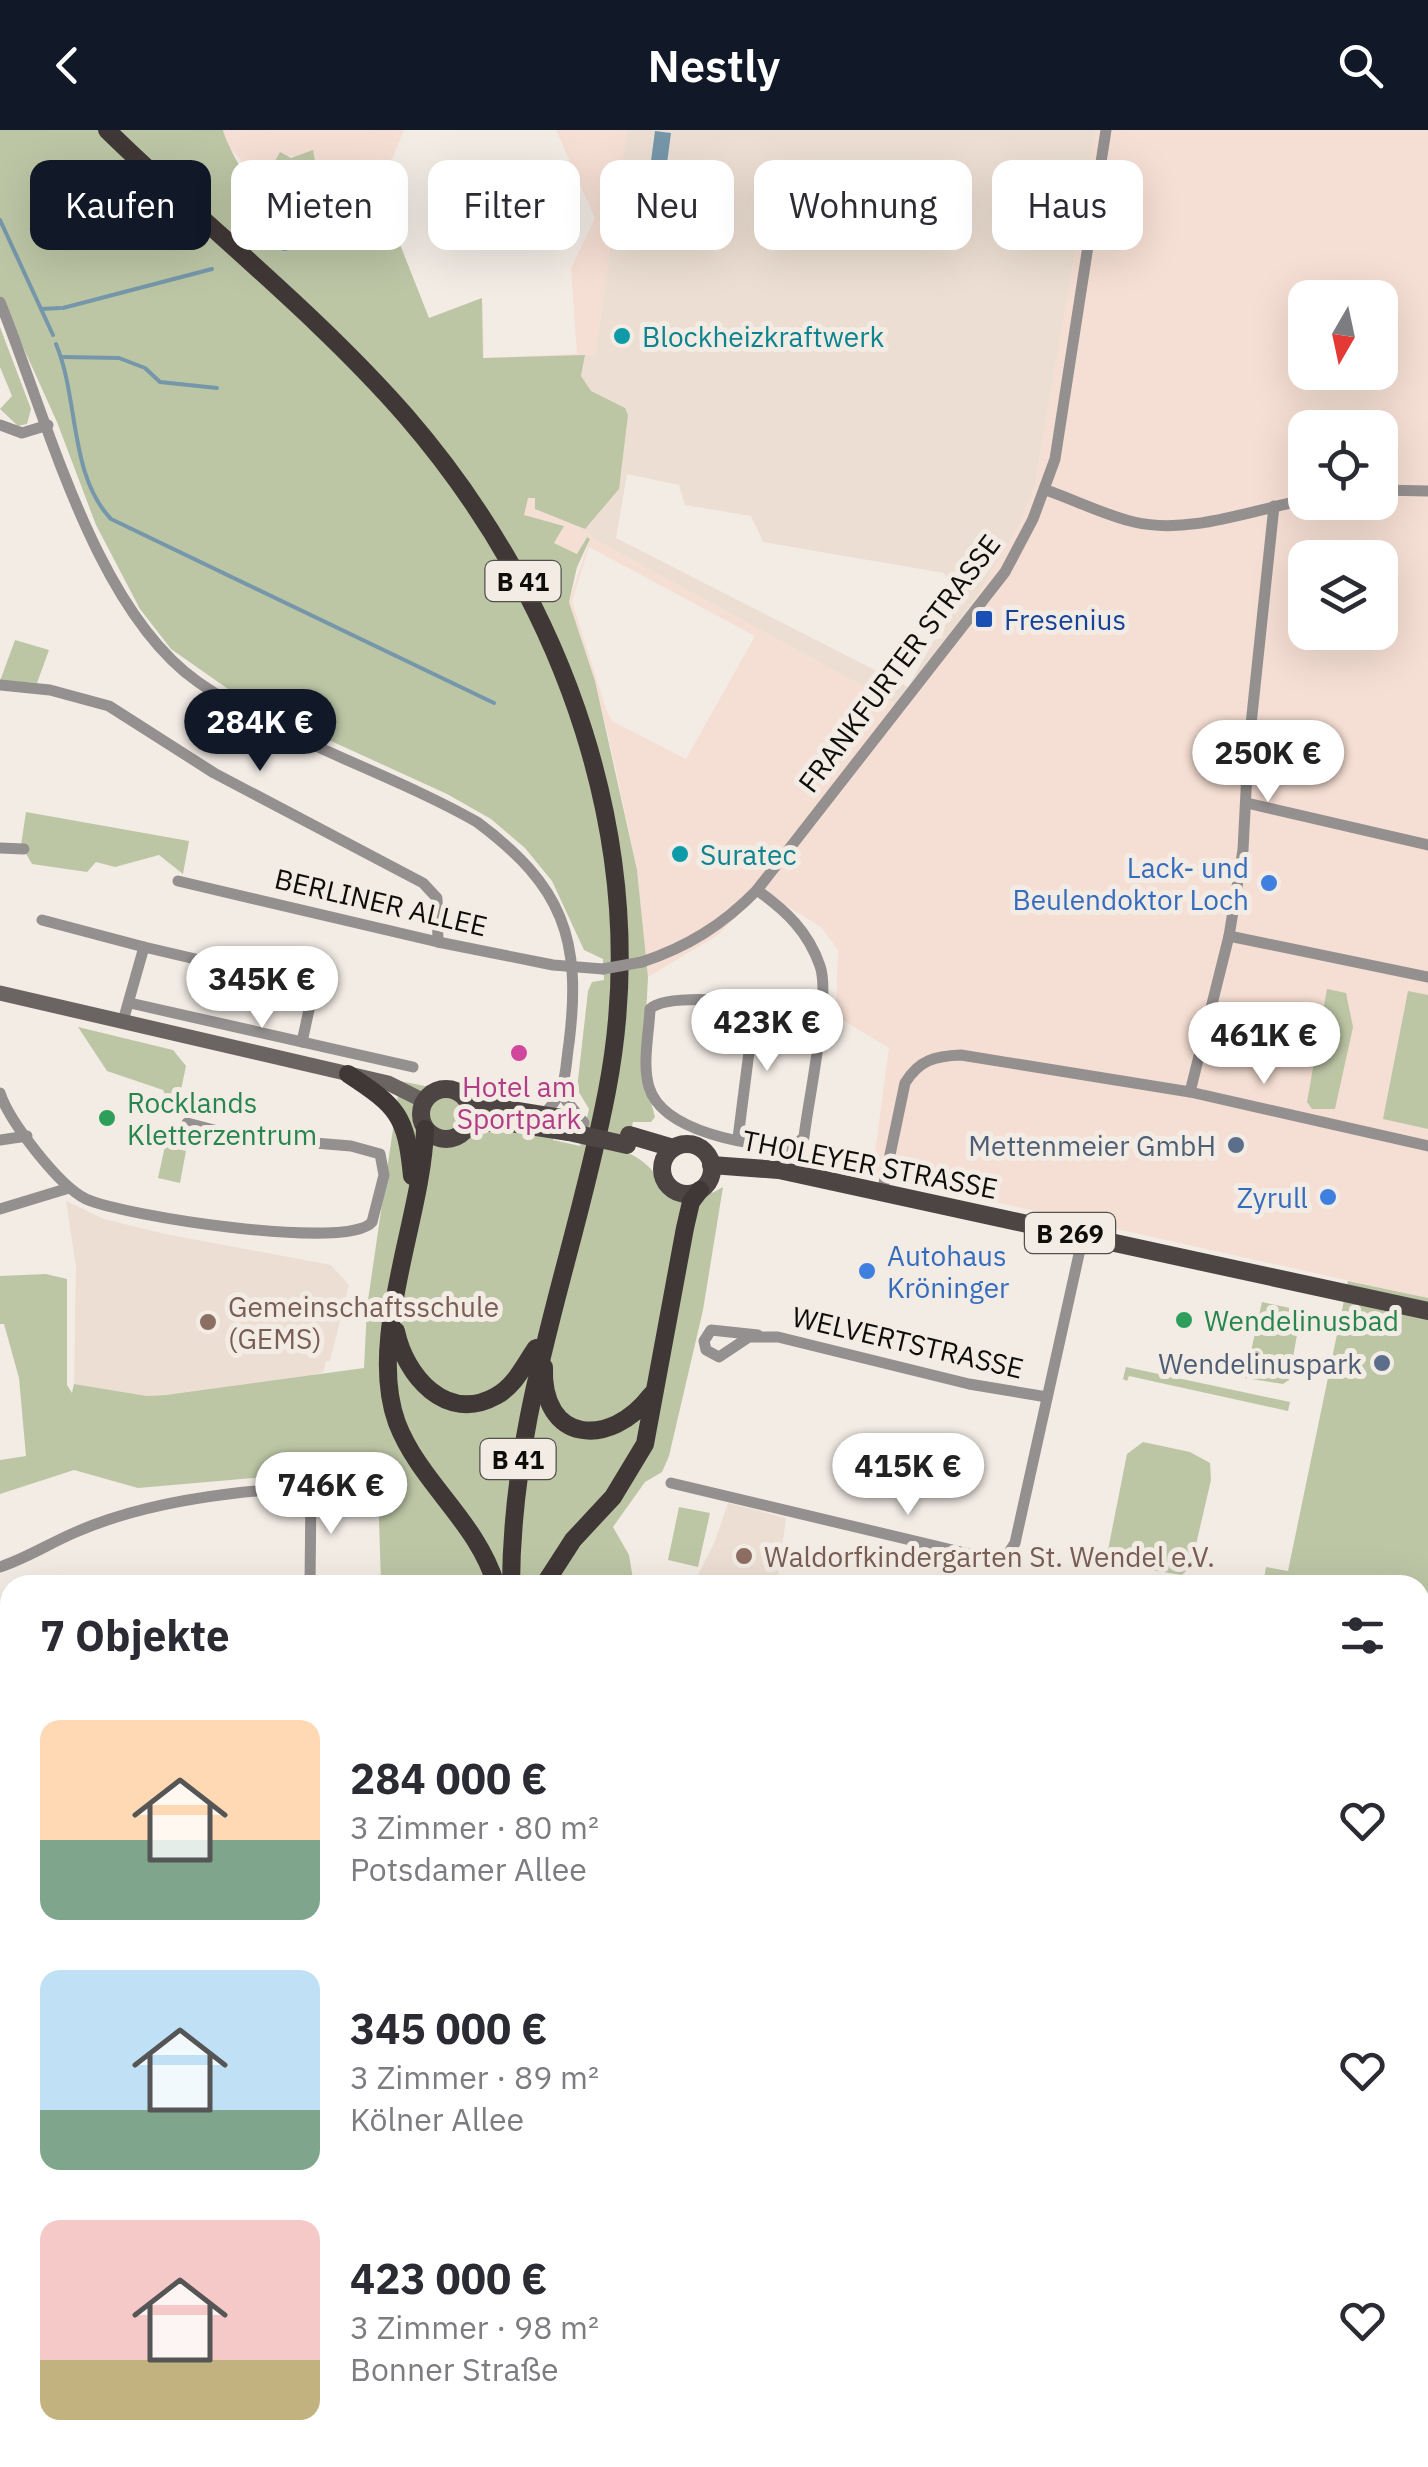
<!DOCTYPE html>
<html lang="de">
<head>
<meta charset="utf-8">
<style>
	body { margin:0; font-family:"IBM Plex Sans",sans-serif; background:#f2f2f3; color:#2b2b33; height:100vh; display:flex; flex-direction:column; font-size:38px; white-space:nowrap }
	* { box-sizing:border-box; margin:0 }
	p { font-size:32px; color:#7c7c81 }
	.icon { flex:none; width:55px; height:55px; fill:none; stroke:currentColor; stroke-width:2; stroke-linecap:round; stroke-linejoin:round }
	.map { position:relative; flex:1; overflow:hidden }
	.panel { position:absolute; left:0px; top:1445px; width:1430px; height:892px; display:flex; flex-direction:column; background:#fff; border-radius:30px 30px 0 0; box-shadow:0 10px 40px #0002 }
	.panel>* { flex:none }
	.guide { position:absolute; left:30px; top:30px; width:1370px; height:90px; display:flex; gap:20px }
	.needle { width:65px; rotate:189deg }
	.controls { position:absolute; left:1288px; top:150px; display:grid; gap:20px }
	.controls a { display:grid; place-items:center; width:110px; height:110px; border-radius:20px; background:#fff; box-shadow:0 10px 40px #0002; font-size:50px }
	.price { position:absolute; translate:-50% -85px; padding:0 22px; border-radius:35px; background:#fff; color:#222; font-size:32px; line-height:65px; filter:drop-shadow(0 2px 5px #0008) }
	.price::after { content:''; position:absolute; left:50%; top:60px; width:30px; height:22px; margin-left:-15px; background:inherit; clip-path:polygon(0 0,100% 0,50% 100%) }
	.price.current { background:#111827; color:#fff }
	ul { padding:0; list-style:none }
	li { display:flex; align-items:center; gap:30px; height:250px; padding:0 40px }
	li span { display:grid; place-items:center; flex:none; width:280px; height:200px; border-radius:20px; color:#555 }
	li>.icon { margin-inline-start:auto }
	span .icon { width:120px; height:120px; fill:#fffc; stroke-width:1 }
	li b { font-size:42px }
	h2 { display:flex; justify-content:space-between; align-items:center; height:120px; padding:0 40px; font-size:42px }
	.tag { padding:0 35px; border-radius:20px; background:#fff; box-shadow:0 10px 40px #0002; font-size:35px; line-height:90px }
	.tag.current { background:#111827; color:#fff }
	header { display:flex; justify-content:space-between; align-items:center; height:130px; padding:0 40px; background:#111827; color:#fff; font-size:45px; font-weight:600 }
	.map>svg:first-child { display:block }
	.commercial { fill:#f5ded3; fill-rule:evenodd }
	.built { fill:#ecded2; fill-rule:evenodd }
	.green { fill:#bcc6a5 }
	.water { fill:#7696aa }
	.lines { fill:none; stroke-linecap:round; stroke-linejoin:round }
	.stream { stroke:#7696aa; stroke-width:4 }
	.minor { stroke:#94908f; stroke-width:11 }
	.secondary { stroke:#6a6462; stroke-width:15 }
	.primary { stroke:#4d4543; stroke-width:18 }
	.trunk { stroke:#403836; stroke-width:18 }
	.minor-bridge { stroke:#94908f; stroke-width:11 }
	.primary-bridge { stroke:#4d4543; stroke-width:18 }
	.culture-dot { fill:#0f9aa8; stroke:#f3ece5; stroke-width:4 }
	.transit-dot { fill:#1a4fb4; stroke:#f3ece5; stroke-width:4 }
	.shop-dot { fill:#3f7fe0; stroke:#f3ece5; stroke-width:4 }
	.hotel-dot { fill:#d1479c; stroke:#f3ece5; stroke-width:4 }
	.leisure-dot { fill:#2e9e5b; stroke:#f3ece5; stroke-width:4 }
	.service-dot { fill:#5c6f8a; stroke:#f3ece5; stroke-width:4 }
	.education-dot { fill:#8d6e63; stroke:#f3ece5; stroke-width:4 }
	.labels { text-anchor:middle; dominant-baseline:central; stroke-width:10; stroke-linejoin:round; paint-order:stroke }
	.shield { fill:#f3ece5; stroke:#53504c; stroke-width:2.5 }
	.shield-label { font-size:25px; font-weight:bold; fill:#0f0d0a }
	.culture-label { font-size:28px; fill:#0d838f; stroke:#f3ece5; text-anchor:start }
	.transit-label { font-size:28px; fill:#164399; stroke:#f3ece5; text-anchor:start }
	.street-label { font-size:28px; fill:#0f0d0a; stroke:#f3ece5 }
	.shop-label { font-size:28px; fill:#366cbe; stroke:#f3ece5; text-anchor:end }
	.hotel-label { font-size:28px; fill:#b23c85; stroke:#f3ece5 }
	.leisure-label { font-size:28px; fill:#27864d; stroke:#f3ece5; text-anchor:start }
	.service-label { font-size:28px; fill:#4e5e75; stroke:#f3ece5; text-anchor:end }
	.education-label { font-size:28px; fill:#785e54; stroke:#f3ece5; text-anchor:start }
</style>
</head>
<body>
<header><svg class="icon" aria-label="back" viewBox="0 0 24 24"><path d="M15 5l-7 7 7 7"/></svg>Nestly<svg class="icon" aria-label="search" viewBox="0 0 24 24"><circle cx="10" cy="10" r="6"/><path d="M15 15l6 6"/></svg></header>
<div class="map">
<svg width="1428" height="2337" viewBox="0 0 1428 2337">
	<rect width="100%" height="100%" fill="#f3ece5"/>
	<path class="commercial" d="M223 0H404L390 34 398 38 389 55 393 88 386 93 397 107 429 188 482 168 484 228 577 224 571 138 595 88 556 0H627L595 226H585L555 383 585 399 592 408 898 575 971 475 1020 394 1035 355 1096 0H1428V1168L872 1045 889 918 836 886 838 820 821 797 762 761 718 805 648 847 637 740 616 640 595 551 569 472 590 409 586 407 578 424 554 413 563 395 524 386 409 240 347 47 322 70 313 21 300 27 286 26 268 44 272 73 265 74 252 62 241 30 226 14ZM1305 168H1380V242H1305ZM1305 298H1380V372H1305ZM589 417 755 506 686 629 612 591 606 579 572 471ZM1305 428H1380V502H1305Z"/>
	<g class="built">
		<path d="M627 0H1096L1035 355 1020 394 971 475 898 575 592 408 585 399 555 384 585 225 595 226ZM627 344 679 355 685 375 751 386 763 412 944 443 955 459 942 508 934 510 908 557 616 408ZM993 405 1007 414 982 449 975 435Z"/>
		<polygon points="66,1071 104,1089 165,1104 331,1135 349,1155 330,1231 326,1231 323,1242 276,1258 147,1266 74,1254 76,1137"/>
		<polygon points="728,1373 786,1388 777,1455 693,1455 715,1411"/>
	</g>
	<g class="green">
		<path d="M0 0H223C225 12 255 66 265 74L272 73 268 44 280 22 291 28 313 20 322 69 347 47 364 48 380 57 368 107 385 93 397 107 429 188 482 168 483 228 585 225 581 246 591 261 625 278 628 285 619 359 585 399 535 379V368H528L524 385 564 396 554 413 577 424 587 407 590 409 577 437 569 472 595 551 637 740 648 847 643 943 655 987 651 992H633L625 1022C671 1038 662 1093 723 1057L703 1180 669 1326 662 1342 645 1352 613 1397 629 1425 633 1449 640 1455H381L378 1355 343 1340 138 1358 74 1340 0 1364V1330L26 1326 19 1248 4 1194H0V1146L46 1144 67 1149V1255L72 1263 74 1254 147 1266 166 1265 364 1238 367 1177 400 951 558 983 553 1010 580 1016 589 979 577 959 588 861 592 852 604 850 603 829 584 820 552 751 525 718 491 689 447 664 248 573 171 519 140 479 96 395 57 292 0 166Z"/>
		<polygon points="0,197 31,279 27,294 18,296 0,279 12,266 0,237"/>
		<polygon points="15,510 49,520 37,553 0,551"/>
		<polygon points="26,682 189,711 183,744 159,725 115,737 96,732 87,742 32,734 21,715"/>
		<polygon points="1327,859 1346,863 1353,897 1335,979 1312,979 1307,972"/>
		<polygon points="1408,861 1428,865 1428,999 1383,989"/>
		<polygon points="78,897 173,920 186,936 177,979 170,975 163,960 107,941"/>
		<polygon points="165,1016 186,1021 180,1053 158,1048"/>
		<polygon points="1348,1151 1428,1168 1428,2337 0,2337 0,2238 10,2238 10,2328 1420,2328 1420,1455 1263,1455 1266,1437 1288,1441"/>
		<polygon points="1262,1172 1290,1178 1300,1188 1289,1250 1283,1254 1245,1248"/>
		<polygon points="1126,1237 1290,1272 1288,1281 1129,1246 1127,1251 1123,1249"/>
		<polygon points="1143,1312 1190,1322 1210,1333 1211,1350 1191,1436 1182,1445 1119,1435 1107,1425 1127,1324"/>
		<polygon points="679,1377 710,1383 698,1437 668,1430"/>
	</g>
	<polygon class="water" points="655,1 671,3 663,63 647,61"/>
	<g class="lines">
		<g class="stream">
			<polyline points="0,90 53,205"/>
			<polyline points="284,119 301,115"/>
			<polyline points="63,178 212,139"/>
			<polyline points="41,179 60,178"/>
			<path d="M56 214C79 269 69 345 111 389L494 573"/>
			<polyline points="62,227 119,228 145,238 160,252 217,258"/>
			<polyline points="1420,2021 1428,2017"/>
			<polyline points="675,2337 697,2328"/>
		</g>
		<g class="minor">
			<path d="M0 172C47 287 94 479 198 552 283 611 387 641 477 692 563 756 582 809 569 913 564 945 568 959 545 983"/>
			<polyline points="0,295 22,303 48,295"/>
			<path d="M1046 360C1075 370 1104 385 1134 392 1189 405 1251 380 1305 370"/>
			<polyline points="1380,360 1428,361"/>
			<polyline points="0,555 50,560 109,576 214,643 423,753 437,768 438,812"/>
			<polyline points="1247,673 1428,715"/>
			<polyline points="0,718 24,719"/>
			<polyline points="178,751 438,812 553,835 603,839"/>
			<path d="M757 760C786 781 808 801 820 836 831 866 808 971 804 1007L793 1017C751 1016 663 1003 649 957 642 934 649 903 650 879 670 859 788 877 821 878"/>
			<polyline points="42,790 144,817 123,891"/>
			<polyline points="1229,806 1428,847"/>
			<polyline points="144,817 303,854 312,866 302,912"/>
			<path d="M642 832C687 817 723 795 757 760L1005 442 1033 389 1055 329 1106 0"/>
			<polyline points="130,873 413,937"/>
			<polyline points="1190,962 1229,806 1243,720 1248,623 1274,376"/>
			<path d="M0 963C9 991 59 1056 86 1069 124 1086 348 1121 372 1092L384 1045 380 1024 351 1016 241 1007 187 993"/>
			<polyline points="562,965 584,993"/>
			<polyline points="738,1008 755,875"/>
			<polyline points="0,1010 27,1006"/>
			<path d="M882 1063 905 953C919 930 935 926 961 925L1190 962 1428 1016"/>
			<polyline points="0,1079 69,1058"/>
			<polyline points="758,1205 711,1200 704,1211 706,1220 719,1227 749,1207 778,1207 969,1254 1047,1267"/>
			<polyline points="671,1353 986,1428 1006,1427 1015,1413 1083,1106"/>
			<path d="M0 1437C27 1428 50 1413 76 1402 161 1365 294 1351 385 1362"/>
			<polyline points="310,1455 311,1360"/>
			<polyline points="0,1587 10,1586"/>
			<polyline points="0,1748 10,1741"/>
			<polyline points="0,1869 10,1878"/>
			<polyline points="0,1932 10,1926"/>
			<polyline points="0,2139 10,2130"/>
		</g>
		<polyline class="secondary" points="0,863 388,953 424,971"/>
		<g class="primary">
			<circle cx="446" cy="984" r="25"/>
			<polyline points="469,973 573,990"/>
			<polyline points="469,994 504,992 569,1002"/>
			<polyline points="629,1005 673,1018"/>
			<circle cx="687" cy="1039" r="25"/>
			<polyline points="711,1035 779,1040 1428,1181"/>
		</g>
		<g class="trunk">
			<path d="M107 0C205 96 316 183 406 286 565 470 654 717 607 961 574 1133 512 1276 511 1455"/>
			<path d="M348 944C398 977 406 985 412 1046"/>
			<path d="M425 999C423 1087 366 1209 397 1293 420 1353 477 1391 496 1455"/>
			<path d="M396 1201C405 1245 446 1294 496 1266 515 1256 524 1235 536 1218"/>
			<path d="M544 1237C541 1313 610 1319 651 1265"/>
			<polyline points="544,1455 573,1410 613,1367 645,1314 685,1098 691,1072 700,1060"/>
			<polyline points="818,2328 821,2337"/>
		</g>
		<polyline class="minor-bridge" points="603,839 642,832"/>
		<polyline class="primary-bridge" points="569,1002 627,1015"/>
	</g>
	<g class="culture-dot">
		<circle cx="622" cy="206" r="10"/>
		<circle cx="680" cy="724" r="10"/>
	</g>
	<rect class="transit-dot" x="974" y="479" width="20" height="20" rx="5"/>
	<g class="shop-dot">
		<circle cx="1269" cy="753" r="10"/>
		<circle cx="1328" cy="1067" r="10"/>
		<circle cx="867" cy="1141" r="10"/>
	</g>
	<circle class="hotel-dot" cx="519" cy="923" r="10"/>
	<g class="leisure-dot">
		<circle cx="107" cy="988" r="10"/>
		<circle cx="1184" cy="1190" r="10"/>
	</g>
	<g class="service-dot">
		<circle cx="1236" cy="1015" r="10"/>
		<circle cx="1382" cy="1233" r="10"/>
	</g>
	<g class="education-dot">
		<circle cx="208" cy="1192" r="10"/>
		<circle cx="744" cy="1426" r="10"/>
	</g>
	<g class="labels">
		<g class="shield">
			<rect x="485.5" y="431" width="75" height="40" rx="8"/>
			<rect x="1025" y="1083" width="90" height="40" rx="8"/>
			<rect x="480.5" y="1309" width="75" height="40" rx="8"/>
		</g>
		<g class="shield-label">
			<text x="523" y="451">B 41</text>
			<text x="1070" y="1103">B 269</text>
			<text x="518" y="1329">B 41</text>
		</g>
		<g class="culture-label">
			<text x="642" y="206">Blockheizkraftwerk</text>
			<text x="700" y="724">Suratec</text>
		</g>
		<g class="transit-label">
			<text x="1004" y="489">Fresenius</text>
		</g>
		<g class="street-label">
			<text transform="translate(899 533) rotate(-53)">FRANKFURTER STRASSE</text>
			<text transform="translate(381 772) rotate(13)">BERLINER ALLEE</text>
			<text transform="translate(870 1034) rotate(11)">THOLEYER STRASSE</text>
			<text transform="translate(908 1212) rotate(13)">WELVERTSTRASSE</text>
		</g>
		<g class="shop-label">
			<text x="1249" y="737">Lack- und<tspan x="1249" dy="32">Beulendoktor Loch</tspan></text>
			<text x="1308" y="1067">Zyrull</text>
			<text x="887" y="1125" text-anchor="start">Autohaus<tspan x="887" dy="32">Kröninger</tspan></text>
		</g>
		<g class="hotel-label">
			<text x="519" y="956">Hotel am<tspan x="519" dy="32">Sportpark</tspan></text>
		</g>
		<g class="leisure-label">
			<text x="127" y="972">Rocklands<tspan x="127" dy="32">Kletterzentrum</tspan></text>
			<text x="1204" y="1190">Wendelinusbad</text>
		</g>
		<g class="service-label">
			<text x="1216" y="1015">Mettenmeier GmbH</text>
			<text x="1362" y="1233">Wendelinuspark</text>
		</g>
		<g class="education-label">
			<text x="228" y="1176">Gemeinschaftsschule<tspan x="228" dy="32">(GEMS)</tspan></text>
			<text x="764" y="1426">Waldorfkindergarten St. Wendel e.V.</text>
		</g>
	</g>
</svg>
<div class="controls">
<a><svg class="needle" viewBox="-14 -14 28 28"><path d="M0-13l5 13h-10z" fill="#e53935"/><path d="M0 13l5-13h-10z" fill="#7c7c81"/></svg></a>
<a><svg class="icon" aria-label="locate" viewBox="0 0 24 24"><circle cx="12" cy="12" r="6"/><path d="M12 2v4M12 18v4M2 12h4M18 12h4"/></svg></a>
<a><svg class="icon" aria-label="layers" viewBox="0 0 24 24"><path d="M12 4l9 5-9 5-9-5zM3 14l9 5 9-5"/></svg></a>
</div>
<b class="price current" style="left:260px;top:644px">284K €</b>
<b class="price" style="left:1268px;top:675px">250K €</b>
<b class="price" style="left:262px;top:901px">345K €</b>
<b class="price" style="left:767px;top:944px">423K €</b>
<b class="price" style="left:1264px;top:957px">461K €</b>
<b class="price" style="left:908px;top:1388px">415K €</b>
<b class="price" style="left:331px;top:1407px">746K €</b>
<div class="guide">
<a class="tag current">Kaufen</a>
<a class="tag">Mieten</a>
<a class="tag">Filter</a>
<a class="tag">Neu</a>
<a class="tag">Wohnung</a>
<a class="tag">Haus</a>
</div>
<section class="panel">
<h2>7 Objekte<svg class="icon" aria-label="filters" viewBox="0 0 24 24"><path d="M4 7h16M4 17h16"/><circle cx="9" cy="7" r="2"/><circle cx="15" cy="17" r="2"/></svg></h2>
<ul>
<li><span style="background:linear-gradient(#ffd9b3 60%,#7fa58c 0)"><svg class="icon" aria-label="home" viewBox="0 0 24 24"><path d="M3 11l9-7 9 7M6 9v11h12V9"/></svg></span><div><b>284 000 €</b><p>3 Zimmer · 80 m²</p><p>Potsdamer Allee</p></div><svg class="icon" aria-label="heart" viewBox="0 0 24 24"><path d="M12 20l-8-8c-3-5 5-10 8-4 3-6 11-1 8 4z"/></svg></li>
<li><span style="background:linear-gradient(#bfe0f5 70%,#7fa58c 0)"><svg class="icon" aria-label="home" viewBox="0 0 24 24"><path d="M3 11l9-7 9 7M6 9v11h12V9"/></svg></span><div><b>345 000 €</b><p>3 Zimmer · 89 m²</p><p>Kölner Allee</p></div><svg class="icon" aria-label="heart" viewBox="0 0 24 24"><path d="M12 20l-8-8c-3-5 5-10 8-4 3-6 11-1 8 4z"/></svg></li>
<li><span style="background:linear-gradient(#f6c9c9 70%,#c2b280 0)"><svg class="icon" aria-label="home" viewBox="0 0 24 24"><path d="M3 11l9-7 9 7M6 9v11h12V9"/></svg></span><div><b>423 000 €</b><p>3 Zimmer · 98 m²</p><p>Bonner Straße</p></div><svg class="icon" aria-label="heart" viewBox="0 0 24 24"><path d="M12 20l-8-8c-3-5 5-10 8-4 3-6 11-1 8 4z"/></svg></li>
</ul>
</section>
</div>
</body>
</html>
